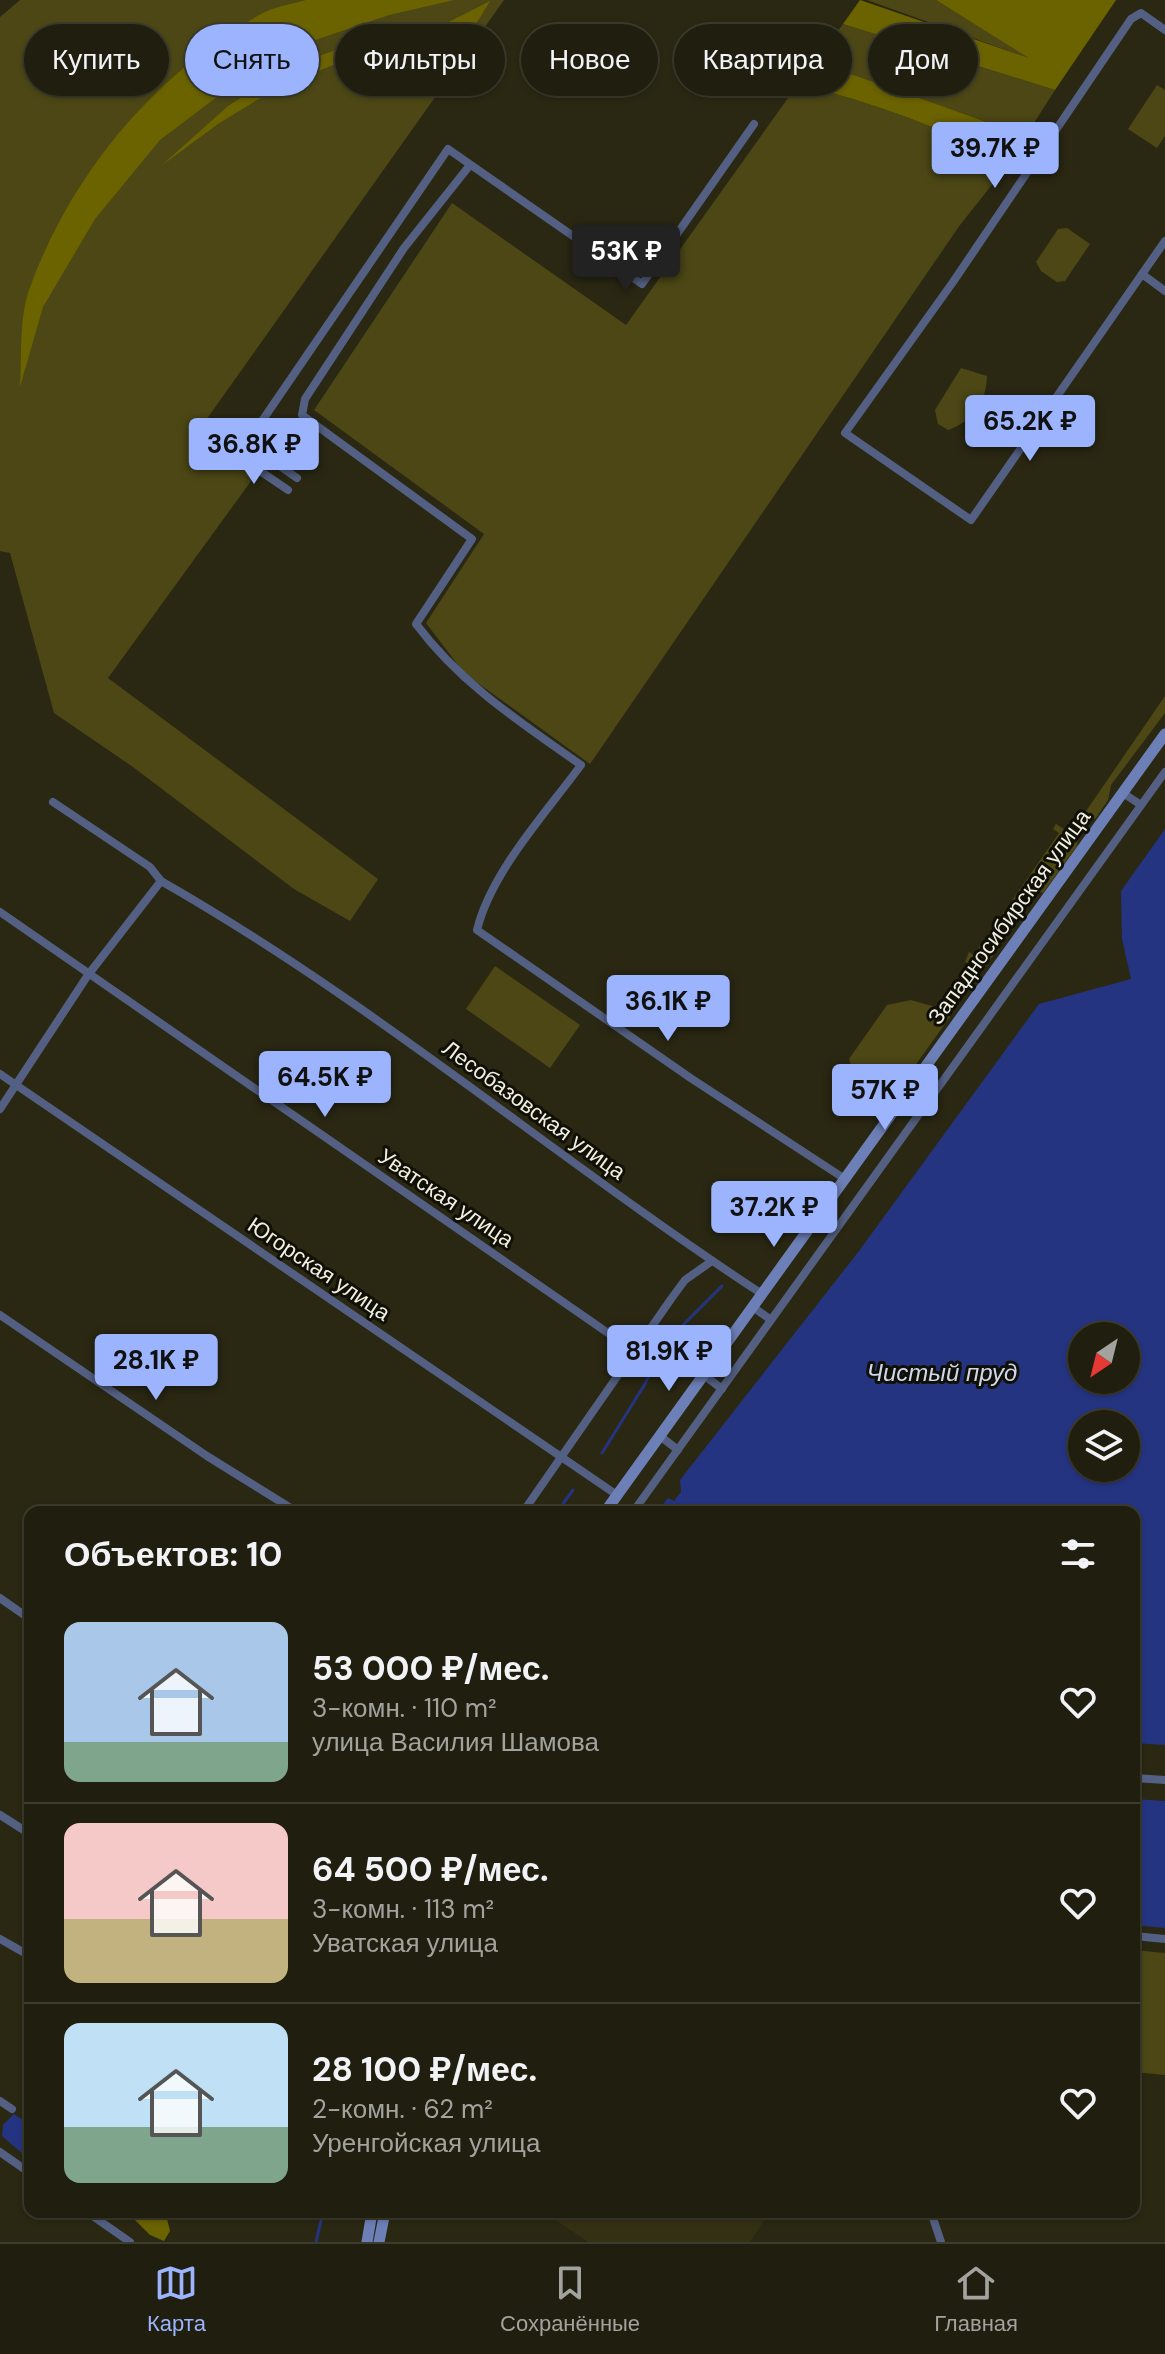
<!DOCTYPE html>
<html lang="ru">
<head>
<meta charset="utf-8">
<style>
	body { margin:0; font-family:"DM Sans",sans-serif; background:#282717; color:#f1f3f6; height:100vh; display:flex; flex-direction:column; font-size:30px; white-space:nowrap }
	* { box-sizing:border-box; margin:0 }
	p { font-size:26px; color:#a2a29e }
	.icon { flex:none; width:44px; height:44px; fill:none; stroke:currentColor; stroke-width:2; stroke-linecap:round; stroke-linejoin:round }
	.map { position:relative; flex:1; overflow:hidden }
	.details { position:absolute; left:24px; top:1506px; width:1116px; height:712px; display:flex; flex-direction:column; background:#201e0e; border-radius:16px; box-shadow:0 2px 6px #0004,0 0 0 2px #3d3c2e }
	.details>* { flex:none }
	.top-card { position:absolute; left:24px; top:24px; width:1118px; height:72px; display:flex; gap:16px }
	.needle { width:52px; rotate:215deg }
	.fabs { position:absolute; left:1068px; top:1322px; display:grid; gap:16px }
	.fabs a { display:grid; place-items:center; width:72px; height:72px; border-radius:50%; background:#201e0e; box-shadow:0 2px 6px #0004,0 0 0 2px #3d3c2e; font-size:40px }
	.price { position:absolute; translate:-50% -68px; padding:0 18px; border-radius:8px; background:#9cb4fd; color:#111; font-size:26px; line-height:52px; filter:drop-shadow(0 2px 4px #0008) }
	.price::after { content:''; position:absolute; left:50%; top:48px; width:24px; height:18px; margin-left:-12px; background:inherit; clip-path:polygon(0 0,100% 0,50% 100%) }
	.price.selected { background:#222; color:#fff }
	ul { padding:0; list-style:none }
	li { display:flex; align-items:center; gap:24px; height:200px; padding:0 40px }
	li+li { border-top:2px solid #3d3c2e }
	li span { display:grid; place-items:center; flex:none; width:224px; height:160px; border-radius:16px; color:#555 }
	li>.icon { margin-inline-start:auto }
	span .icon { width:96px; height:96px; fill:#fffc; stroke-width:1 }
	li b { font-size:34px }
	h2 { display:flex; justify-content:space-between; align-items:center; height:96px; padding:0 40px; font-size:34px }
	.pill { padding:0 28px; border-radius:36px; background:#201e0e; box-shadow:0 2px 6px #0004,0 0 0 2px #3d3c2e; font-size:28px; line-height:72px }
	.pill.selected { background:#9cb4fd; color:#111 }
	.tabs { display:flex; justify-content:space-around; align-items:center; height:112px; border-top:2px solid #3d3c2e; background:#201e0e; font-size:22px; color:#a2a29e }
	.tabs a { display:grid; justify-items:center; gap:4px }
	.tabs .selected { color:#9cb4fd }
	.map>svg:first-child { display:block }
	.built { fill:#333014 }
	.green { fill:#4c4715 }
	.forest { fill:#6b6200 }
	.water { fill:#253481; fill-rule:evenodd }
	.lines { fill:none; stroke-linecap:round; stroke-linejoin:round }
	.stream { stroke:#253481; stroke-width:3 }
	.minor { stroke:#546083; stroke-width:8 }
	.secondary { stroke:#6d7fb7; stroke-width:11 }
	.labels { text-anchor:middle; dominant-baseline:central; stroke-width:6; stroke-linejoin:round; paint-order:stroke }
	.street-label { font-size:22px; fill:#f0efe2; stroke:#111007 }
	.water-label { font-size:24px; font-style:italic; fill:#cfd7ed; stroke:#111007 }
</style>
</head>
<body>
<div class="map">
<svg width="1165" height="2242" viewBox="0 0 1165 2242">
	<rect width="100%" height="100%" fill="#2a2813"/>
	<polygon class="built" points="544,2212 770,2212 750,2242 588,2242"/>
	<g class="green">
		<polygon points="20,0 504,0 199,430 254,477 108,678 378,879 350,921 294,889 133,767 54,713 10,553 0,551 0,17"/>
		<polygon points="867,0 936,0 1034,60"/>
		<path d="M843 24 1055 90 1025 137C956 109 886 89 816 61Z"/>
		<path d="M798 84C873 102 941 128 1010 162L960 225 590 764 464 673 426 623 484 534 314 410 452 203 626 325Z"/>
		<polygon points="1157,85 1165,90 1165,136 1157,148 1128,129"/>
		<polygon points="1067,228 1090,244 1065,281 1057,282 1041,271 1036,262 1058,229"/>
		<path d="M961 368 987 376C986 403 973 421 948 430L938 424 935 410Z"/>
		<polygon points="1165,696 1165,713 1111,785 1108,800 1096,818 1088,821 1082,817"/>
		<polygon points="1056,824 1067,831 1073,824 1079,831 1077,846 1043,893 1028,887 1020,897 1024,912 986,966 975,969 965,962 969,952 974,955 1059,833 1053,829"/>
		<polygon points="495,966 580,1025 550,1068 466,1009"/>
		<polygon points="911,1000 949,1011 950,1017 883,1110 877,1110 857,1085 849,1059 887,1005"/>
		<polygon points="1134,1950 1165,1953 1165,2075 1134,2072"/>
	</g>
	<g class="forest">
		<path d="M306 0H454L389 15 274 54 160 140 95 219 43 307 20 387C22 357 19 318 29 290 70 175 154 75 259 15 273 7 291 4 306 0Z"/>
		<polygon points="860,0 1029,58 936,0 1116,0 1055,90 843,24"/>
		<polygon points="490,1 470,34 426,52 380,62 343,61 277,88 218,124 161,166 228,106 298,63 386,33 431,31"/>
		<path d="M816 61C886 88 956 109 1025 137L1010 162C941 128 873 102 798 84Z"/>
		<polygon points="127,2212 166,2215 170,2231 164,2241 150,2235"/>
	</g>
	<g class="water">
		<path d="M1165 829V1745L1134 1743V1512H657L668 1498 674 1501 681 1492 680 1480 859 1251 1039 1004 1131 979 1122 939 1121 891ZM1126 1336V1380H1082V1336ZM1126 1424V1468H1082V1424Z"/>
		<polygon points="1134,1799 1165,1801 1165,1928 1134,1925"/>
		<polygon points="14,2114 30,2125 30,2160 2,2136 3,2125"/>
	</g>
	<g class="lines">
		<g class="stream">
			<polyline points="602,1453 645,1384 661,1347 722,1286"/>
			<polyline points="557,1512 573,1490"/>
			<polyline points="316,2242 323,2212"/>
		</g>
		<g class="minor">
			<polyline points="1165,30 1141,13 1131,19 953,282 845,433 971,520 1165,241"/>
			<path d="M470 165 404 248 305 399 302 415 472 539 416 624C461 684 520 722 581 765 546 813 491 872 477 930L692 1079 845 1179"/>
			<polyline points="1142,274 1165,291"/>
			<polyline points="247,443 297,478"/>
			<polyline points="288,490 238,456 448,149 642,284 754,124"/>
			<polyline points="1123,793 1141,805"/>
			<path d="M53 802 150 867 161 881C373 1002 559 1161 762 1294"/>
			<polyline points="0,912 634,1351"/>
			<polyline points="0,1074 617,1495"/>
			<polyline points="918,1080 931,1095"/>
			<polyline points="0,1109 88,975 161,881"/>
			<polyline points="753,1307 771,1320"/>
			<polyline points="0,1315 207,1456 297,1512"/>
			<polyline points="704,1375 722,1389"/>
			<polyline points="660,1436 678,1450"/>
			<polyline points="523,1512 671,1299 685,1280 712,1261"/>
			<polyline points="633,1512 1165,772"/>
			<polyline points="0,1598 30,1619"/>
			<polyline points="1134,1778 1165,1780"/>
			<polyline points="0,1815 30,1834"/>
			<polyline points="1134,1936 1165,1939"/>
			<polyline points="0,1939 30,1956"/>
			<polyline points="0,2101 12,2109"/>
			<polyline points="0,2152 30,2173"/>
			<polyline points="87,2212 130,2242"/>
			<polyline points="931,2212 941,2242"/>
		</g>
		<g class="secondary">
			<polyline points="605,1512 1165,734"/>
			<polyline points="367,2242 372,2212"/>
			<polyline points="379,2242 385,2212"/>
		</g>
	</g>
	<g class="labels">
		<g class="street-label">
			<text transform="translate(1009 917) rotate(-54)">Западносибирская улица</text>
			<text transform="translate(534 1110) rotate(36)">Лесобазовская улица</text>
			<text transform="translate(446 1198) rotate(34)">Уватская улица</text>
			<text transform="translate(319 1269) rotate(34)">Югорская улица</text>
		</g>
		<g class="water-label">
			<text x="942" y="1372">Чистый пруд</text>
		</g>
	</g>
</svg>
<div class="fabs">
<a><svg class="needle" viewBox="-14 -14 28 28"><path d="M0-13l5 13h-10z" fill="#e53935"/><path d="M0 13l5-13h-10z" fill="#a2a29e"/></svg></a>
<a><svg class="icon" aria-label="layers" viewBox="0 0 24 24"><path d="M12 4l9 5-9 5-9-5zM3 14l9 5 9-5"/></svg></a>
</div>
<b class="price" style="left:995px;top:190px">39.7K ₽</b>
<b class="price selected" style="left:626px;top:293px">53K ₽</b>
<b class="price" style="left:1030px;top:463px">65.2K ₽</b>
<b class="price" style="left:254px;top:486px">36.8K ₽</b>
<b class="price" style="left:668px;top:1043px">36.1K ₽</b>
<b class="price" style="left:325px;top:1119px">64.5K ₽</b>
<b class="price" style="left:885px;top:1132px">57K ₽</b>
<b class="price" style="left:774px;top:1249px">37.2K ₽</b>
<b class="price" style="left:669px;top:1393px">81.9K ₽</b>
<b class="price" style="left:156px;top:1402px">28.1K ₽</b>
<div class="top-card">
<a class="pill">Купить</a>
<a class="pill selected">Снять</a>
<a class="pill">Фильтры</a>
<a class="pill">Новое</a>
<a class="pill">Квартира</a>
<a class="pill">Дом</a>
</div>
<section class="details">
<h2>Объектов: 10<svg class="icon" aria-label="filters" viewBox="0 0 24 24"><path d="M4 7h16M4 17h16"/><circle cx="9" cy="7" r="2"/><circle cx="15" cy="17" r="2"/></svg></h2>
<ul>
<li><span style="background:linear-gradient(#a9c7e8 75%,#7fa58c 0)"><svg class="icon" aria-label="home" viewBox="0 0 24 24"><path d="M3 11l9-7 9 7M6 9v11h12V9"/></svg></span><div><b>53 000 ₽/мес.</b><p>3-комн. · 110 m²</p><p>улица Василия Шамова</p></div><svg class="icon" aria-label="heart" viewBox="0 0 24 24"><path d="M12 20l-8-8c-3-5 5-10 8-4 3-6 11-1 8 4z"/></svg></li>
<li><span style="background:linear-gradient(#f6c9c9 60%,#c2b280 0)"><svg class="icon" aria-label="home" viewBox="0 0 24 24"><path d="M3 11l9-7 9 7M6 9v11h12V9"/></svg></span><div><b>64 500 ₽/мес.</b><p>3-комн. · 113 m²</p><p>Уватская улица</p></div><svg class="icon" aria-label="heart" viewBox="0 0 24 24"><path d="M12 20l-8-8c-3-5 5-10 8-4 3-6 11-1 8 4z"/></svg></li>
<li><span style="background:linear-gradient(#bfe0f5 65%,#7fa58c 0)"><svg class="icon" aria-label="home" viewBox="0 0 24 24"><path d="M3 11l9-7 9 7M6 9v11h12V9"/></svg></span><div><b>28 100 ₽/мес.</b><p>2-комн. · 62 m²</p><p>Уренгойская улица</p></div><svg class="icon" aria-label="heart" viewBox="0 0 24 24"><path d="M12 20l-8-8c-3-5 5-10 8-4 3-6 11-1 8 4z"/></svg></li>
</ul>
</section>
</div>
<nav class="tabs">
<a class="selected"><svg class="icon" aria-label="map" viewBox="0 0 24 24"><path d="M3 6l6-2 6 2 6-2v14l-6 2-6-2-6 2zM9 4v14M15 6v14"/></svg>Карта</a>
<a><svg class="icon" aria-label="saved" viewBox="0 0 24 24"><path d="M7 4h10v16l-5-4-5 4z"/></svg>Сохранённые</a>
<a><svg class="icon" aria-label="home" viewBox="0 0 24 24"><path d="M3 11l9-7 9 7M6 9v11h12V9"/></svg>Главная</a>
</nav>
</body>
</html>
